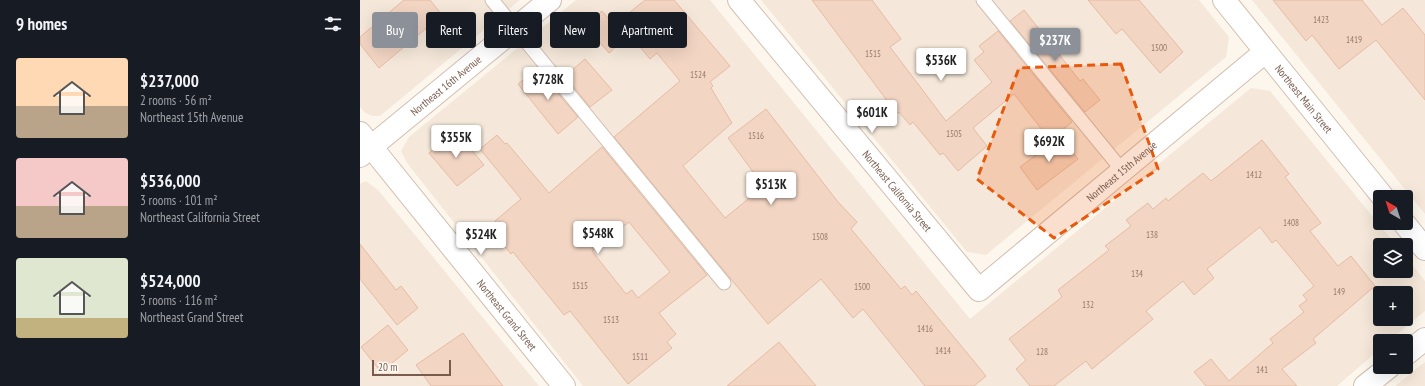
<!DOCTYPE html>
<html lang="en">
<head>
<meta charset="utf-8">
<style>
	body { margin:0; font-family:"PT Sans Narrow",sans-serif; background:#20242c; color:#f1f3f6; height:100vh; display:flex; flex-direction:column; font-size:15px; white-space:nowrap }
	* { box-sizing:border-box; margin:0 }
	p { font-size:13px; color:#9ea1a6 }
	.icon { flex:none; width:22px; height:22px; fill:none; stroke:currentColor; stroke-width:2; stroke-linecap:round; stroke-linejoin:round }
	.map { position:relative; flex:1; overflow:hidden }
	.panel { display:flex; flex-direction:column; background:#171b24; width:360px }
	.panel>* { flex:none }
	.top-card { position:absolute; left:12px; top:12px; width:380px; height:36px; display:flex; gap:8px }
	.needle { width:26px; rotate:321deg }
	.buttons { position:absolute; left:1013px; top:190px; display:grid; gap:8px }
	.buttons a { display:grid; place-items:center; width:40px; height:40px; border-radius:4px; background:#171b24; box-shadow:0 4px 16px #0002; font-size:20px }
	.scale { position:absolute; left:12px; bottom:10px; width:79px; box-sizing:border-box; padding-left:4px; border:2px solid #7a5c4d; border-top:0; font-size:11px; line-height:14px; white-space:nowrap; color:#7a5c4d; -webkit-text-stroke:3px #fffaf3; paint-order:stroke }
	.price { position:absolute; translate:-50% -34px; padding:0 9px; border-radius:4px; background:#fff; color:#222; font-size:13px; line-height:26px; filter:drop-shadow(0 1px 2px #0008) }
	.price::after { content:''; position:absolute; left:50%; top:24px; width:12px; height:9px; margin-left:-6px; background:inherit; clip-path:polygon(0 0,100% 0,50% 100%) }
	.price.on { background:#8c9099; color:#fff }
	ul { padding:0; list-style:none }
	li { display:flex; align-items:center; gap:12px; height:100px; padding:0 16px }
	li span { display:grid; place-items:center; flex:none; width:112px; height:80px; border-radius:4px; color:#555 }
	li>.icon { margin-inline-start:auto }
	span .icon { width:48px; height:48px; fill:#fffc; stroke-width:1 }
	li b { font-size:17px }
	h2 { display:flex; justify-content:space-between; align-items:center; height:48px; padding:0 16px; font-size:17px }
	.chip { padding:0 14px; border-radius:4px; background:#171b24; box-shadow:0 4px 16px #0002; font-size:14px; line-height:36px }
	.chip.on { background:#8c9099; color:#fff }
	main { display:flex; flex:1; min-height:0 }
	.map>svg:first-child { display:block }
	.residential { fill:#f5e8da; fill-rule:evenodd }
	.building { fill:#f3d5c3; stroke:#e6bba3; fill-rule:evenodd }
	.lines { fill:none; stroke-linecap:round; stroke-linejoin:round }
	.lane-casing { stroke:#d1beb0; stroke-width:15 }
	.street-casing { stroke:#d1beb0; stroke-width:24 }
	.lane { stroke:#fff; stroke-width:13 }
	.street { stroke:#fff; stroke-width:22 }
	.marked { fill:#e8590c; fill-opacity:0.2; stroke:#e8590c; stroke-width:3; stroke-dasharray:8 5; stroke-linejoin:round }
	.labels { text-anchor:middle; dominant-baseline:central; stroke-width:3; stroke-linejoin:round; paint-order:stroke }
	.number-label { font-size:9px; fill:#987a6a }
	.street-label { font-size:11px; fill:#7a5c4d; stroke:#fffaf3 }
</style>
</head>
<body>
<main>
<section class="panel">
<h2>9 homes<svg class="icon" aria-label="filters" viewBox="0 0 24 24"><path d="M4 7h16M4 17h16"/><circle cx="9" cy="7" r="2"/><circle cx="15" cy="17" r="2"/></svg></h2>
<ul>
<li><span style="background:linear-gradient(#ffd9b3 60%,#b9a48a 0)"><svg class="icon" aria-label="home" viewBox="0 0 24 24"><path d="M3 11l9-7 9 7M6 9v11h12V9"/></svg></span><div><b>$237,000</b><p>2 rooms · 56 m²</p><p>Northeast 15th Avenue</p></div></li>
<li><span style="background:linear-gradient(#f6c9c9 60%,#b9a48a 0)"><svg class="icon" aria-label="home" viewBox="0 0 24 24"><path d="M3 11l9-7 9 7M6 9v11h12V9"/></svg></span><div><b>$536,000</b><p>3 rooms · 101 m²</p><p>Northeast California Street</p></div></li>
<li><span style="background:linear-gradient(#dfe7d0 75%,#c2b280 0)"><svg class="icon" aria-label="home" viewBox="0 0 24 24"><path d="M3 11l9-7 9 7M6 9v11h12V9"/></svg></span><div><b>$524,000</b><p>3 rooms · 116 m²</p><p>Northeast Grand Street</p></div></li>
</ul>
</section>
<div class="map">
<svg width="1065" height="386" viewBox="0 0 1065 386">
	<rect width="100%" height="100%" fill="#fdf6ec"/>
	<g class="residential">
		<polygon points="0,0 160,0 20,116 12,116 4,112 0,107"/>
		<path d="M216 0H350L610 319 891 88 910 91 1036 245H1020V271H1046V257L1065 281V311L1029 341H1020V349L977 386H223L47 163 41 151 49 137ZM1020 293H1046V319H1020Z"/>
		<polygon points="401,0 839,0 869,37 866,57 626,255 607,252"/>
		<polygon points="892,0 1065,0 1065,214"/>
		<polygon points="6,181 18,190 179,386 0,386 0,184"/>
		<polygon points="1065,362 1065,386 1035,386"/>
	</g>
	<g class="building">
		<polygon points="44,0 70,0 82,15 19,68 0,44 0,37"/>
		<polygon points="285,0 314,0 370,66 350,82 353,86 351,88 372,123 323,166 365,218 399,190 398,188 402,184 368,138 406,109 478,202 497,222 491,229 541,289 545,286 552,295 556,291 626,376 614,386 565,386 503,309 493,318 461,279 408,324 254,137 320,81 297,53 290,59 259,21"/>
		<polygon points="452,0 512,0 541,39 530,47 586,121 632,82 614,60 624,52 619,46 638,31 712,122 690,140 654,94 613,128 627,146 598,171 583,153 580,155 553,122 550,125 539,112 537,114"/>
		<polygon points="728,0 779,0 823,52 800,73 762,29 756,34"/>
		<polygon points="913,0 1002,0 1022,25 1043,8 1065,35 1065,100 1016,40 979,69 952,35 946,41"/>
		<polygon points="664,10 720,81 723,79 740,100 725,112 650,21"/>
		<polygon points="242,11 265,39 249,53 225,25"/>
		<polygon points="225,59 252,90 230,107 205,76"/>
		<polygon points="177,69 218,117 198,134 158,84"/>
		<polygon points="96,131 124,165 97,186 69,153"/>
		<path d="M137 135 145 144 147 143 189 193 242 147 347 275 299 313 316 334 307 342 312 348 268 384 210 311 204 315 153 252 151 254 130 228 136 223 135 221 161 199 120 149ZM269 222 310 272 278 298 272 290 266 294 232 251Z"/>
		<polygon points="701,136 718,159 677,190 660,167"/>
		<polygon points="902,140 929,174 925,177 961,223 950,231 978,266 991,256 1015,286 953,339 956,343 922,369 937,386 846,386 834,372 851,359 869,381 913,343 910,339 944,312 939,306 947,300 943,295 954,286 916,240 912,243 900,227 847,269 854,278 834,295 823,281 786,311 793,319 732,369 726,361 694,386 670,386 656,369 666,360 649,339 702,297 698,290 749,250 745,246 771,226 766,220 788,203 793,209 806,198 808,201 843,173 851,181"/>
		<polygon points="0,244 36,290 41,286 58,308 37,325 0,279"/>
		<polygon points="28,325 48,350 21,372 1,347"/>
		<polygon points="103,333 116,351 143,386 71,386 56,365"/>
		<polygon points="419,342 456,386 367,386"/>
	</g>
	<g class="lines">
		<g class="lane-casing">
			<g id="lane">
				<polyline points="132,0 364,283"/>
				<polyline points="623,0 762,170"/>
			</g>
		</g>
		<g class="street-casing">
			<g id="street">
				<path id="s1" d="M379 0 619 290 905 52"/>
				<path id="s2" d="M864 0 1023 197"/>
				<path id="s3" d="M0 133 204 386"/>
				<path id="s4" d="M0 156 190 0"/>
				<polyline points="1044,223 1065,249"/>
				<polyline points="1046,354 1065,339"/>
				<polyline points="1005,386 1029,367"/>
			</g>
		</g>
		<use href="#lane" class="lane"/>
		<use href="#street" class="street"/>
	</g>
	<path class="marked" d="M761 64 798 169 694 238 617 179 659 68Z"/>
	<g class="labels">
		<g class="number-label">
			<text x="961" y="19">1423</text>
			<text x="994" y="39">1419</text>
			<text x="799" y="47">1500</text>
			<text x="513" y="53">1515</text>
			<text x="338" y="74">1524</text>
			<text x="594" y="133">1505</text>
			<text x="396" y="135">1516</text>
			<text x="894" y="174">1412</text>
			<text x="931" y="222">1408</text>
			<text x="792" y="234">138</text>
			<text x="460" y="236">1508</text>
			<text x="777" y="273">134</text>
			<text x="220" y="285">1515</text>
			<text x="502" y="286">1500</text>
			<text x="979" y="291">149</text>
			<text x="728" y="304">132</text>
			<text x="251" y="319">1513</text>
			<text x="565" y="328">1416</text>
			<text x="583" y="350">1414</text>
			<text x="682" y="351">128</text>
			<text x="280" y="356">1511</text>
			<text x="902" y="369">141</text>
		</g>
		<g class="street-label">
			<text stroke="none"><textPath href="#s4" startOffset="111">Northeast 16th Avenue</textPath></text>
			<text stroke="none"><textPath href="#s2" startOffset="127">Northeast Main Street</textPath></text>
			<text stroke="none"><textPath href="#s1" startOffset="562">Northeast 15th Avenue</textPath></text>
			<text stroke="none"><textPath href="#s1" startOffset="248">Northeast California Street</textPath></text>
			<text stroke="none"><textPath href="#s3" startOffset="234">Northeast Grand Street</textPath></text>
		</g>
	</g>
</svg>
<div class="buttons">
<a><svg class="needle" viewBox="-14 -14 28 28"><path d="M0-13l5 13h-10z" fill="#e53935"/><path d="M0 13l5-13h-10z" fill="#9ea1a6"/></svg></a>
<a><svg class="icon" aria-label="layers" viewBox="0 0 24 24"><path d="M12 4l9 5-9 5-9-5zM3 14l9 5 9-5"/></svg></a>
<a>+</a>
<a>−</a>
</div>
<div class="scale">20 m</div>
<b class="price on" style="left:695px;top:62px">$237K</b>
<b class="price" style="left:581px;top:82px">$536K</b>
<b class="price" style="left:188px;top:101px">$728K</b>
<b class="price" style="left:512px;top:134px">$601K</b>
<b class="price" style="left:96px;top:159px">$355K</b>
<b class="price" style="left:689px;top:163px">$692K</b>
<b class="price" style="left:411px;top:206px">$513K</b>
<b class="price" style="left:238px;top:255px">$548K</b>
<b class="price" style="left:121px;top:256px">$524K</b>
<div class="top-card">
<a class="chip on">Buy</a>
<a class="chip">Rent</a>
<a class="chip">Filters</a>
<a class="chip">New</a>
<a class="chip">Apartment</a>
</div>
</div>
</main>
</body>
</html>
